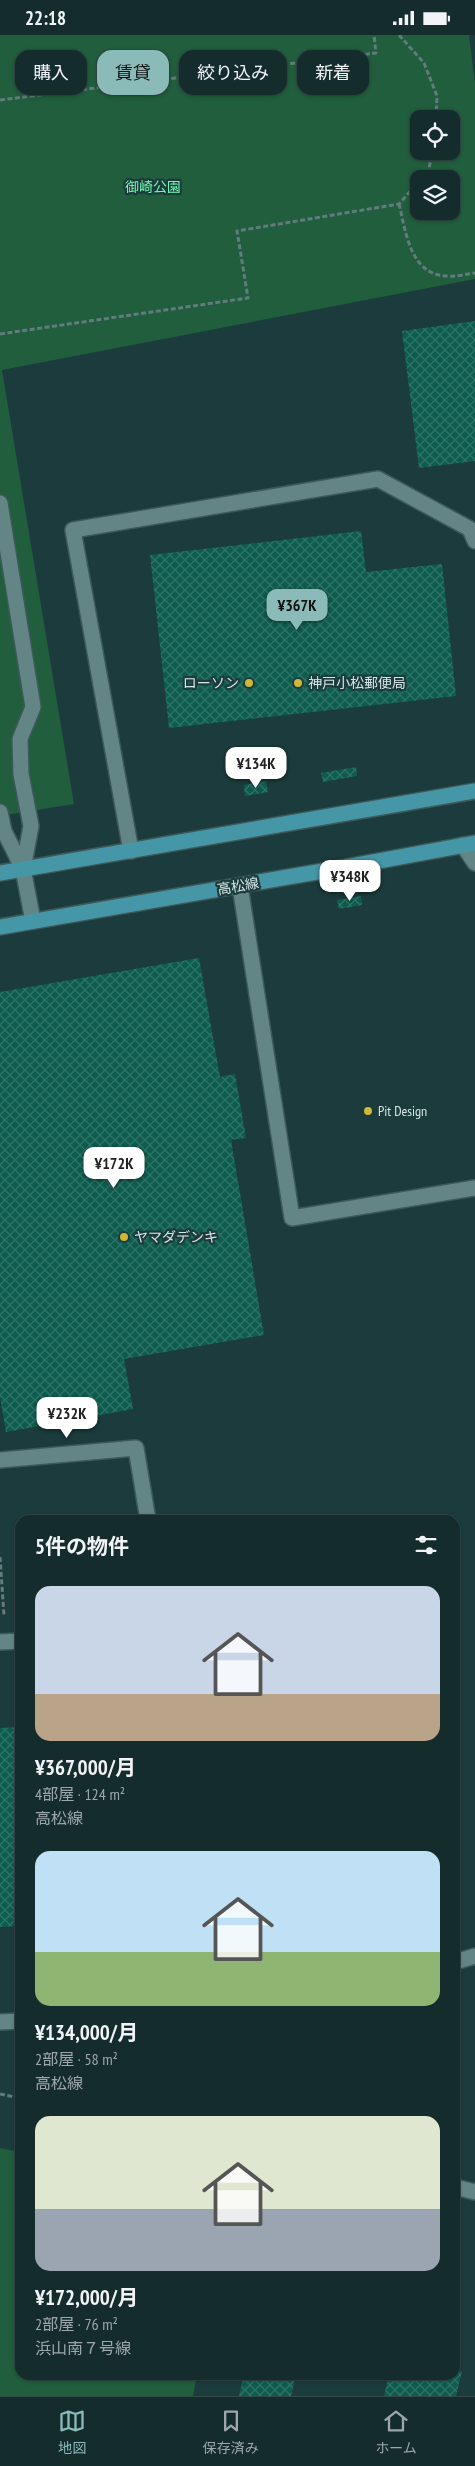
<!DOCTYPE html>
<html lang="ja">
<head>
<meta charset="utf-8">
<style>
	body { margin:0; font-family:"PT Sans Narrow","Noto Sans JP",sans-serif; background:#1e3435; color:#f1f3f6; height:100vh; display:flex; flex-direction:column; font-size:19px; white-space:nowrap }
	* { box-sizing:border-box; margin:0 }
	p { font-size:16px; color:#9da7aa }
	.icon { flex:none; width:28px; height:28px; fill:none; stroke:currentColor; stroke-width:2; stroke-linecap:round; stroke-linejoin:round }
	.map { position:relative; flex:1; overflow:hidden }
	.sheet { position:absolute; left:15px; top:1480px; width:445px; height:865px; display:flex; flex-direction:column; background:#152c2d; border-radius:15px; box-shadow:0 1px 4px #0004,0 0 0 1px #344849 }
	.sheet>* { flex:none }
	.hud { position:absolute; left:15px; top:15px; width:445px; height:45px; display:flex; gap:10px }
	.fabs { position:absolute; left:410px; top:75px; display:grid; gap:10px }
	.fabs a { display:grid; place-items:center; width:50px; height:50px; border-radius:10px; background:#152c2d; box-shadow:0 1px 4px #0004,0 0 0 1px #344849; font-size:25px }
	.price { position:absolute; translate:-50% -42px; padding:0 11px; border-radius:10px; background:#fff; color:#222; font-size:16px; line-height:32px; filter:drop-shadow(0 1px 2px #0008) }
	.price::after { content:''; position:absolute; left:50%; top:30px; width:15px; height:11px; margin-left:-8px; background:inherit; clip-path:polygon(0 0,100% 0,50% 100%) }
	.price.active { background:#8bbbb9; color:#111 }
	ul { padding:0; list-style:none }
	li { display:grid; align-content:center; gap:10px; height:265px; padding:0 20px }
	li span { display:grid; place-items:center; height:155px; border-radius:15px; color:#555 }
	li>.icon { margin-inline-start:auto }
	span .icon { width:90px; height:90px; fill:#fffc; stroke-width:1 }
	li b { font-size:21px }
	h2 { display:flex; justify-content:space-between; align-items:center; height:60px; padding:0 20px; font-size:21px }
	.chip { padding:0 18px; border-radius:15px; background:#152c2d; box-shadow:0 1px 4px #0004,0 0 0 1px #344849; font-size:18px; line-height:45px }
	.chip.active { background:#8bbbb9; color:#111 }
	.status { display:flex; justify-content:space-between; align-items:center; height:35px; padding:0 25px; background:#152c2d; direction:ltr }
	.status svg { height:14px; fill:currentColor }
	.tabs { display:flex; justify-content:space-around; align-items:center; height:70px; border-top:1px solid #344849; background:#152c2d; font-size:14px; color:#9da7aa }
	.tabs a { display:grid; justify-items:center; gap:2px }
	.tabs .active { color:#8bbbb9 }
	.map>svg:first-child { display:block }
	.green { fill:#205e3d; fill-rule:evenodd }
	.building { fill:url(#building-cross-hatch) }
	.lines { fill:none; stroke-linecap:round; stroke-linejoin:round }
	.minor-casing { stroke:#3d595a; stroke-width:18 }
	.major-casing { stroke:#3d595a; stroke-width:18 }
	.path { stroke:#627b7c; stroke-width:3; stroke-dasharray:5 2.5; stroke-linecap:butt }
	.minor { stroke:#648585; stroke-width:15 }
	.major { stroke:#4597a7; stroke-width:15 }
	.poi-dot { fill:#d1b736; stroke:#1c3b3c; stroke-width:2 }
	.labels { text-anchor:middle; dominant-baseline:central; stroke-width:4.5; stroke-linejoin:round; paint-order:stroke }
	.park-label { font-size:14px; fill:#75f8af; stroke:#1c3b3c }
	.poi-label { font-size:14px; fill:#d5e6e6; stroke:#1c3b3c; text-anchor:start }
	.street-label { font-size:14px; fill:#d5e6e6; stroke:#1c3b3c }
</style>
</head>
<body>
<div class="status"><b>22:18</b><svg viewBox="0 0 49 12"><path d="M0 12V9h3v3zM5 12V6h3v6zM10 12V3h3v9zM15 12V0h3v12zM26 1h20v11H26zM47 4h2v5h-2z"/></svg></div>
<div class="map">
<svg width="475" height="2361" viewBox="0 0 475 2361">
	<defs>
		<pattern id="building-cross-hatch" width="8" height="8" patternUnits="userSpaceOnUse" patternTransform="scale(1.25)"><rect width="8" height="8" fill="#0d5c4e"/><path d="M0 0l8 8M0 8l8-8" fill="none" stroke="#2f7368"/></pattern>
	</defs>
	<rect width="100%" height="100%" fill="#1c3b3c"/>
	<g class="green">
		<path d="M0 0H469L475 49V244L2 335 74 769 0 781ZM419 84H451V116H419ZM419 144H451V176H419Z"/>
		<polygon points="0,2113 20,2117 20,2340 197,2340 193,2361 0,2361"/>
	</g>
	<g class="building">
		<polygon points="475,286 475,426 419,433 402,296"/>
		<polygon points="361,496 366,537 442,529 456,661 169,693 150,520"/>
		<polygon points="356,732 357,741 323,747 321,738"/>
		<polygon points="266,746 268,757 245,761 244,750"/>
		<polygon points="361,861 362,870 339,874 337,865"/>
		<polygon points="199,923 220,1042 235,1039 246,1103 231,1105 264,1300 124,1324 133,1374 6,1397 0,1362 0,957"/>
		<polygon points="20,1692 20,1891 0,1892 0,1693"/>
		<polygon points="455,2334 462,2336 456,2361 384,2361 388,2343 378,2341 455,2340"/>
		<polygon points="244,2340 296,2340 291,2361 239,2361"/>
	</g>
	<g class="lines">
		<g class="minor-casing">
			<g id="minor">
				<polyline points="0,468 33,672 20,704 21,739 31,791 23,834"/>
				<polyline points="0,777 4,796 23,834 33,886"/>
				<polyline points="463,810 475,828"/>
				<polyline points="131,816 73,495 378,444 470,494 475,506"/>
				<polyline points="240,851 292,1183 475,1153"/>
				<polyline points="0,1425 136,1413 148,1485"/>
				<polyline points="0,1607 20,1606"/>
				<polyline points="455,1927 475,1921"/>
				<polyline points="0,1987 20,1986"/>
				<polyline points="455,2152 475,2157"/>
			</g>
		</g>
		<g class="major-casing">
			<g id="major">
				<polyline points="0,838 475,756"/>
				<polyline points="0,892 346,832 475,808"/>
			</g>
		</g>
		<g class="path">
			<polyline points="399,0 424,28 437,61 436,84"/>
			<polyline points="0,65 376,18 374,0"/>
			<polyline points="420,144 429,133 433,116"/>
			<path d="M399 169C406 197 410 240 447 241 456 242 466 239 475 238"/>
			<polyline points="0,299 248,263 237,196 399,169 419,146"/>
			<polyline points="0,1522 4,1581"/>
			<polyline points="0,2059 20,2063"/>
		</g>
		<use href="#minor" class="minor"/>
		<use href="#major" class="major"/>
	</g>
	<g class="poi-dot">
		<circle cx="249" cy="648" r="5"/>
		<circle cx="298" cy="648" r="5"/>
		<circle cx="368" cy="1076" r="5"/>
		<circle cx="124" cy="1202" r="5"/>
	</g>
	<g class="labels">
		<g class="park-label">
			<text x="153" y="152">御崎公園</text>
		</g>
		<g class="poi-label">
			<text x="239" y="648" text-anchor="end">ローソン</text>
			<text x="308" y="648">神戸小松郵便局</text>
			<text x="378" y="1076">Pit Design</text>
			<text x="134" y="1202">ヤマダデンキ</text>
		</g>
		<g class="street-label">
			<text transform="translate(238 851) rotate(-10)">高松線</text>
		</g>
	</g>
</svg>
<div class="fabs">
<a><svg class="icon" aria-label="locate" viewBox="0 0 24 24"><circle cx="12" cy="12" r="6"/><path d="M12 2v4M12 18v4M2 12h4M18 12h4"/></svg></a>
<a><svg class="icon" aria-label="layers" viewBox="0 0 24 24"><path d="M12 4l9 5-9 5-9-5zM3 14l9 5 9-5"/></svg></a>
</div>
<b class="price active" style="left:297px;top:596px">¥367K</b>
<b class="price" style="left:256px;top:754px">¥134K</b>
<b class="price" style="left:350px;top:867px">¥348K</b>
<b class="price" style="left:114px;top:1154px">¥172K</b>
<b class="price" style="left:67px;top:1404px">¥232K</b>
<div class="hud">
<a class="chip">購入</a>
<a class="chip active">賃貸</a>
<a class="chip">絞り込み</a>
<a class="chip">新着</a>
</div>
<section class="sheet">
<h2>5件の物件<svg class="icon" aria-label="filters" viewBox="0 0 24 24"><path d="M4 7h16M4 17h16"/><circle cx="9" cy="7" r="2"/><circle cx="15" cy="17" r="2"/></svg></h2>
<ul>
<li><span style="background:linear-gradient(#c9d6e8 70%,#b9a48a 0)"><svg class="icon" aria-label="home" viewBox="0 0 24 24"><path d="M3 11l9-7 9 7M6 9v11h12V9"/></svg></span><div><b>¥367,000/月</b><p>4部屋 · 124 m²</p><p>高松線</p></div></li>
<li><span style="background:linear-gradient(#bfe0f5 65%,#8fb573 0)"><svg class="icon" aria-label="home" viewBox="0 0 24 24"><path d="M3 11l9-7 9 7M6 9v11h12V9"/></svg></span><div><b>¥134,000/月</b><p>2部屋 · 58 m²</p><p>高松線</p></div></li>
<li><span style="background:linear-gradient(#dfe7d0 60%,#9aa5b1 0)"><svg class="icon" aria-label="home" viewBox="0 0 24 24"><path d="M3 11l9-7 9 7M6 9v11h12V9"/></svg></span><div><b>¥172,000/月</b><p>2部屋 · 76 m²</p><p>浜山南７号線</p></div></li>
</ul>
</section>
</div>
<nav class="tabs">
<a class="active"><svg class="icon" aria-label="map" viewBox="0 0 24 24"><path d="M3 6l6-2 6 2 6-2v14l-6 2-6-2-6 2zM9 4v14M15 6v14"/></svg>地図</a>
<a><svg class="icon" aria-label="saved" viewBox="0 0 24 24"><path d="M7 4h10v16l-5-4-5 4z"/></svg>保存済み</a>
<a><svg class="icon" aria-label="home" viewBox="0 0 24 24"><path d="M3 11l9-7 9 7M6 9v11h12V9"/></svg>ホーム</a>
</nav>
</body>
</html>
